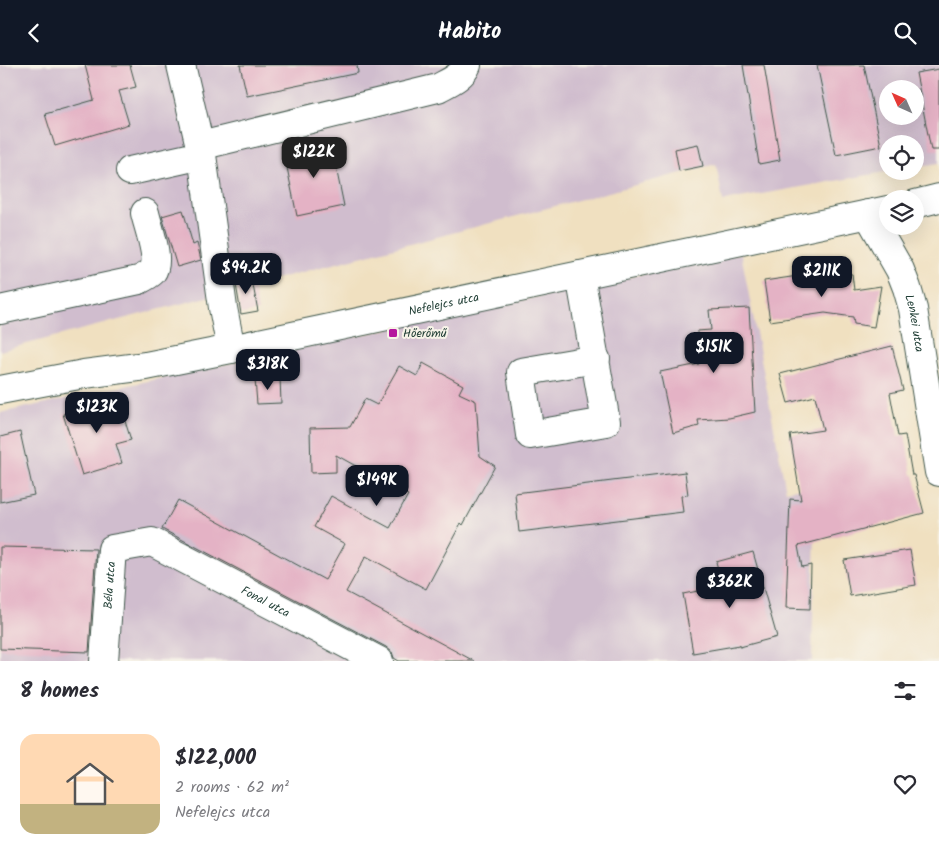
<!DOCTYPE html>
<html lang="en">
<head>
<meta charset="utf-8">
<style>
	body { margin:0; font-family:Kalam,sans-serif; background:#f7f7f7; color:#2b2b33; height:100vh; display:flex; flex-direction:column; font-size:19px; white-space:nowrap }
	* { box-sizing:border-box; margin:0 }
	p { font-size:16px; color:#7c7c81 }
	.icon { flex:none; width:28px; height:28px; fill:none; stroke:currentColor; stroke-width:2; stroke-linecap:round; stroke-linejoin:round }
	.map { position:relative; height:596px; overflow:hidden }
	.sheet { display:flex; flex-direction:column; background:#fff; flex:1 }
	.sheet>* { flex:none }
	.needle { width:32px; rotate:315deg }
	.tools { position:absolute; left:879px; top:15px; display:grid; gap:10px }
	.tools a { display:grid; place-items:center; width:45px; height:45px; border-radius:50%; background:#fff; box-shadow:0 5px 20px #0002; font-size:25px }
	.price { position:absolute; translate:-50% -42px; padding:0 11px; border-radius:10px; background:#111827; color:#fff; font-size:16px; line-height:32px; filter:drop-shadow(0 1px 2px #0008) }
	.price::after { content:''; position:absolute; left:50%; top:30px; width:15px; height:11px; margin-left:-8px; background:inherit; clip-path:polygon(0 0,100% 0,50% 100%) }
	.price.on { background:#222; color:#fff }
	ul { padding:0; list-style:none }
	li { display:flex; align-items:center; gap:15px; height:125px; padding:0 20px }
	li span { display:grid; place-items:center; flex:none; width:140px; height:100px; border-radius:15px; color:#555 }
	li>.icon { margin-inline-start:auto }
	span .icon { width:60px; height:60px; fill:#fffc; stroke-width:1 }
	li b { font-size:21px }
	h2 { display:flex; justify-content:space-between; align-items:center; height:60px; padding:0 20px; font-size:21px }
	header { display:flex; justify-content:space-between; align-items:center; height:65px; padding:0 20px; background:#111827; color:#fff; font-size:22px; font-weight:800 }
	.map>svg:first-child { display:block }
	.industrial { fill:#d0bdce; fill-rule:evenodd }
	.building { fill:#e4b2c5 }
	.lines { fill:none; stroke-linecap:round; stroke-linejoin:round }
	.minor-casing { stroke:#3e5549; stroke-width:30 }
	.minor { stroke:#fff; stroke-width:28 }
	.poi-dot { fill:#b5179e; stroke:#f7f3e8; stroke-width:2 }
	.labels { text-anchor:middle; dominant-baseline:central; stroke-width:4; stroke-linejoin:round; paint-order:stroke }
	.street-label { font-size:12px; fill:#1f3d34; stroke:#f7f3e8 }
	.poi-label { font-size:12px; fill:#1f3d34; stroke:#f7f3e8; text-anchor:start }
</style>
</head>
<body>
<header><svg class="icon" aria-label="back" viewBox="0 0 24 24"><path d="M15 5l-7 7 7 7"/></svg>Habito<svg class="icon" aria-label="search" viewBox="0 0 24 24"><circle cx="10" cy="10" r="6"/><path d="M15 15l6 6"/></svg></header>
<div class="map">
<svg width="939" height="596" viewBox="0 0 939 596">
	<rect width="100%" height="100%" fill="#f7f3e8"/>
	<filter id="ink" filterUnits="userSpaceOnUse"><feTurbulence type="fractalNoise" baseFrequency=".02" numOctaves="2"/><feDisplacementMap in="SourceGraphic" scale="10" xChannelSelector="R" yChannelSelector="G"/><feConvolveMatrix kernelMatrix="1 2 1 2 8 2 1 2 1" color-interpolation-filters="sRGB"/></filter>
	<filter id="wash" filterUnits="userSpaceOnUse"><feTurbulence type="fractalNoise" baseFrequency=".0096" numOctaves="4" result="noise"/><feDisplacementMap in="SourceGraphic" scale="20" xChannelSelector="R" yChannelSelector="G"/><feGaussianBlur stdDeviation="1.12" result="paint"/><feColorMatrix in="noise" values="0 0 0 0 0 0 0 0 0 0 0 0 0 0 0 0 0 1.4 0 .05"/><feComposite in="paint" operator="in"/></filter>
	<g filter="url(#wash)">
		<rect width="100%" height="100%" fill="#f0e0c0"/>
		<g class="industrial">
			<path d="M0 0H939V98L915 102V79H888V106H891L723 136 716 99 0 286ZM888 24H915V51H888Z"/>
			<polygon points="741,188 786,426 816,420 812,596 0,596 0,348"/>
		</g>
		<g id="blocks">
			<g class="building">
				<polygon points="85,0 130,0 136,22 119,26 129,59 55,81 45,49 94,35"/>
				<polygon points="240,0 357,0 358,8 247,31"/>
				<polygon points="743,0 764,0 780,95 759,99"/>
				<polygon points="817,0 864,0 881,81 836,90"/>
				<polygon points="939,4 939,85 931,85 916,8"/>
				<polygon points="331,78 344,141 297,151 284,88"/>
				<polygon points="698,79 703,101 679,106 675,84"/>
				<polygon points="183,145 193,180 197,178 201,195 177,202 162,151"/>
				<polygon points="832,206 852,209 854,225 881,221 874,262 854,259 853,252 825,248 770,256 764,216"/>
				<polygon points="251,210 258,246 241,249 235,213"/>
				<polygon points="749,243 755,347 729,353 698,355 699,361 673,368 660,307 699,299 697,266 711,265 709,245"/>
				<polygon points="892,281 903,325 890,328 898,371 905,370 912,410 914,410 924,448 798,481 802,502 811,500 810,544 786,543 790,434 801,435 790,370 823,365 815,331 788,338 780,309"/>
				<polygon points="423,298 463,320 459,328 476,336 480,391 495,401 463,460 461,458 426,524 366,491 346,527 474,596 399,596 394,593 392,587 386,582 162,464 178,435 325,515 345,479 314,462 331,431 390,463 408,430 336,390 336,407 311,408 310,363 350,362 365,334 377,340 399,301 417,311"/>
				<polygon points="280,312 281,338 257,339 255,314"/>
				<polygon points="117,331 131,375 116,379 122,398 82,410 63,349"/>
				<polygon points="20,367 34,430 0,437 0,372"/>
				<polygon points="685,407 688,430 681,431 683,447 519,467 515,428"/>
				<polygon points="0,482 96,484 89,587 0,584"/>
				<polygon points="910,485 916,520 850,531 844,495"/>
				<polygon points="753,487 777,572 740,582 740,580 693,588 683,529 723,521 716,497"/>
			</g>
		</g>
	</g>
	<g filter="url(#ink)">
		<use href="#blocks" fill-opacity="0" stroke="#3e5549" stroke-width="1"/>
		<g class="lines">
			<g class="minor-casing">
				<g id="minor">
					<polyline points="181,0 202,90 223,243 231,284"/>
					<path d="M200 81 438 23C449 17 462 12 467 0"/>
					<polyline points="130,106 202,90"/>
					<polyline points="915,139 939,133"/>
					<path id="s1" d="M868 149 900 205 907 223 913 244 939 407"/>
					<polyline points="580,210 606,357 530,370 521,307 596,294"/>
					<path d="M0 245 139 215C143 213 149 210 152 207 161 195 148 162 145 148"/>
					<path id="s2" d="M0 325 84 309 146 301 231 284 888 145"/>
					<path id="s3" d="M104 596 112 484 152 477 379 596"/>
				</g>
			</g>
			<use href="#minor" class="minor"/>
		</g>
	</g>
	<rect class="poi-dot" x="388" y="263" width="10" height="10" rx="2.5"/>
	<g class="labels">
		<g class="street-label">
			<text stroke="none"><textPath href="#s2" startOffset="452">Nefelejcs utca</textPath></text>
			<text stroke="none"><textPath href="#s1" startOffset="120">Lenkei utca</textPath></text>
			<text stroke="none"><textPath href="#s3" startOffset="76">Béla utca</textPath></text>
			<text stroke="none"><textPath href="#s3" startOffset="281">Fonal utca</textPath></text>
		</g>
		<g class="poi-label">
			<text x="403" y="268">Hőerőmű</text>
		</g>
	</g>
</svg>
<div class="tools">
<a><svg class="needle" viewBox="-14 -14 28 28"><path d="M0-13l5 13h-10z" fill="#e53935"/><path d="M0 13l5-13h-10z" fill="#7c7c81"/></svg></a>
<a><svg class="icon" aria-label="locate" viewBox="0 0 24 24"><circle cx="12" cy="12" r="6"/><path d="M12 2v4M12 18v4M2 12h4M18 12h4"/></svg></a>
<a><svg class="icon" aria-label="layers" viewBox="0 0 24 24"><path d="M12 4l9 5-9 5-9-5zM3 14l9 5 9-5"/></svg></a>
</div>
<b class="price on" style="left:314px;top:114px">$122K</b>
<b class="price" style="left:246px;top:230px">$94.2K</b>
<b class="price" style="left:822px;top:233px">$211K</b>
<b class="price" style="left:714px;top:309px">$151K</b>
<b class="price" style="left:268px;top:326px">$318K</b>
<b class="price" style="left:97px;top:369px">$123K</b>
<b class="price" style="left:377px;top:442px">$149K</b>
<b class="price" style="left:730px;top:544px">$362K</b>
</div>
<section class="sheet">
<h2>8 homes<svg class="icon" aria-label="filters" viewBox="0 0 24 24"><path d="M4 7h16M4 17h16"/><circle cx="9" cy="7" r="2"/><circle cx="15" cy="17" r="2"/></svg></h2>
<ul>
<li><span style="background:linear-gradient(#ffd9b3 70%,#c2b280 0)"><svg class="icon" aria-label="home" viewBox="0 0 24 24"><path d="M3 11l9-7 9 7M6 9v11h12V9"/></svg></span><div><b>$122,000</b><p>2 rooms · 62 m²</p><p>Nefelejcs utca</p></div><svg class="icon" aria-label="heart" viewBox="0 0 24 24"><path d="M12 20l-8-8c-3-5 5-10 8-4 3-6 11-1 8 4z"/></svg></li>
</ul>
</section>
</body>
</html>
